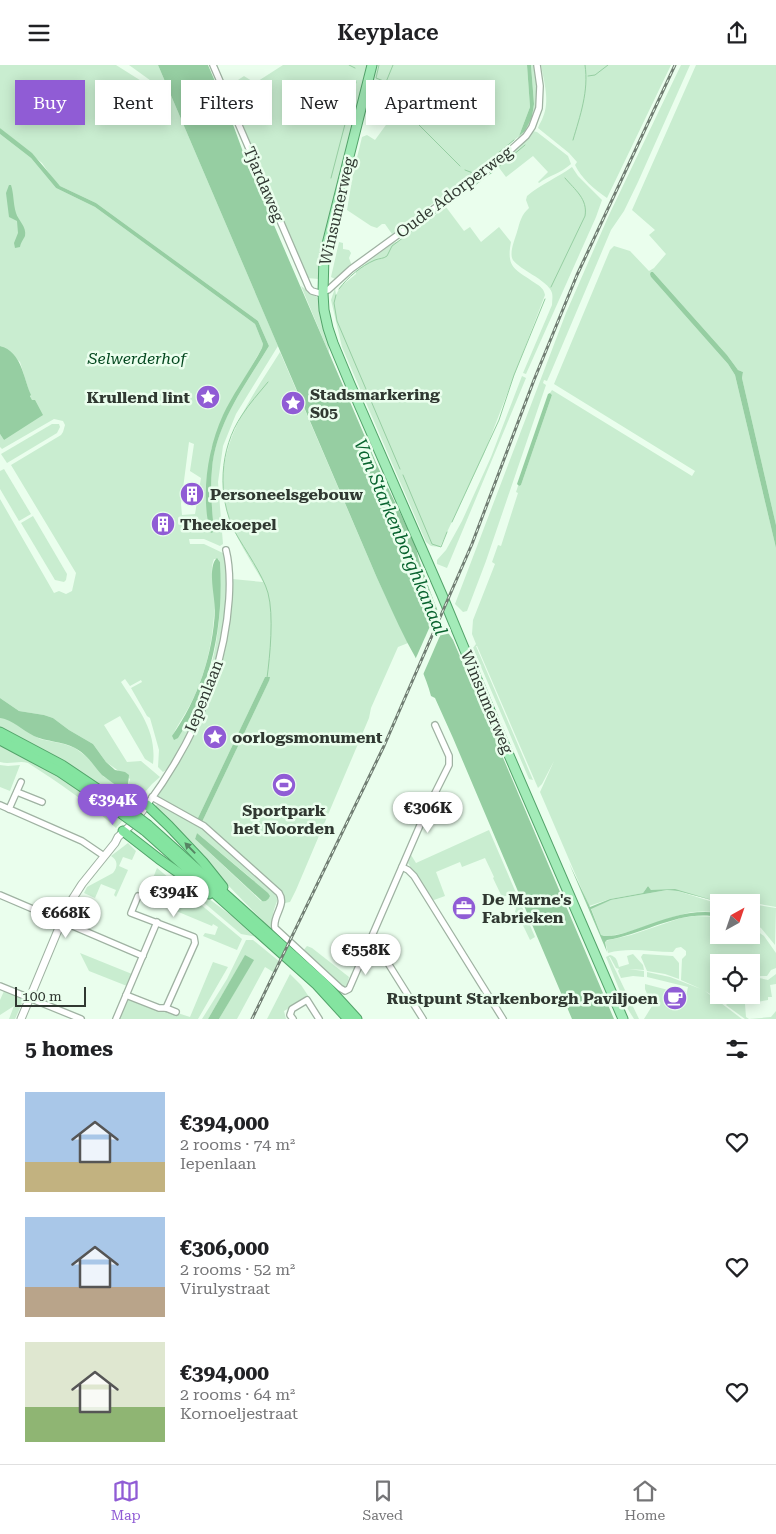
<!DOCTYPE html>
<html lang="en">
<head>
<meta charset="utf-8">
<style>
	body { margin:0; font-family:"Roboto Serif",serif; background:#f2f2f2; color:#202124; height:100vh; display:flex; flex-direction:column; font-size:19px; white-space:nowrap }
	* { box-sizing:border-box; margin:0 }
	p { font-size:16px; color:#757577 }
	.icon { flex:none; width:28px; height:28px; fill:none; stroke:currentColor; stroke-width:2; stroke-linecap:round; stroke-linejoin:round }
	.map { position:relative; height:954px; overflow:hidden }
	.sheet { display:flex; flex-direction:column; background:#fff; flex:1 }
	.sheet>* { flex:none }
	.hud { position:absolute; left:15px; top:15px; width:500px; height:45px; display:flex; gap:10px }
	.needle { width:32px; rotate:40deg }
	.tools { position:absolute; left:710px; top:829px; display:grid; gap:10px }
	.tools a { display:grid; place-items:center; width:50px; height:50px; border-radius:0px; background:#fff; box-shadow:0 2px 12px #0003; font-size:25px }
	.scale { position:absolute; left:15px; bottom:12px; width:71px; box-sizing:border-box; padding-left:5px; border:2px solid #303831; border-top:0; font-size:14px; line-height:18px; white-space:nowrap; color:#303831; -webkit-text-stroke:4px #eafeed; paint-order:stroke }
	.price { position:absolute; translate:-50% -42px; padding:0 11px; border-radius:18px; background:#fff; color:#222; font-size:16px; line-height:32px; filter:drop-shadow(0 1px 2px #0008) }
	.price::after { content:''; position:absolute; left:50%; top:30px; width:15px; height:11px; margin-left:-8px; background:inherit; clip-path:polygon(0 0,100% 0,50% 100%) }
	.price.selected { background:#905cd5; color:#fff }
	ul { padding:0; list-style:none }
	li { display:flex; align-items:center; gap:15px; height:125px; padding:0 25px }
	li span { display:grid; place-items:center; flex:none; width:140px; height:100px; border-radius:0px; color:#555 }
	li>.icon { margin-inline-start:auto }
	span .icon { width:60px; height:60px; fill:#fffc; stroke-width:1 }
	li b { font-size:21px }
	h2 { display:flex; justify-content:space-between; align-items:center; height:60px; padding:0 25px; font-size:21px }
	.chip { padding:0 18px; border-radius:0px; background:#fff; box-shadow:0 2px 12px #0003; font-size:18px; line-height:45px }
	.chip.selected { background:#905cd5; color:#fff }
	header { display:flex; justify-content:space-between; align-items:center; height:65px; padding:0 25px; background:#fff; font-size:22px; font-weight:600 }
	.tabs { display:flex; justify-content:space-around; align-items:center; height:70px; border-top:1px solid #e0e0e0; background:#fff; font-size:14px; color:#757577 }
	.tabs a { display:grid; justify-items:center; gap:2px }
	.tabs .selected { color:#905cd5 }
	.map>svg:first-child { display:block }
	.green { fill:#c9edd0; fill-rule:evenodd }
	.water { fill:#96cea2 }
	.pier { fill:#eafeed }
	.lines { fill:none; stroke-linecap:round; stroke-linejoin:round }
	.stream { stroke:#96cea2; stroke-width:1 }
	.minor-casing { stroke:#9fb2a2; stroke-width:8 }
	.tertiary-casing { stroke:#9fb2a2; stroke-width:9 }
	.primary-casing { stroke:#53a36a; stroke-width:11 }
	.trunk-casing { stroke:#53a36a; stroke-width:11 }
	.minor { stroke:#fff; stroke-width:5.5 }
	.tertiary { stroke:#fff; stroke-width:7 }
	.primary { stroke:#a3ebb8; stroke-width:9 }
	.trunk { stroke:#84e4a0; stroke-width:9 }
	.rail-casing { stroke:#717e73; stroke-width:3 }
	.rail { stroke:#eafeed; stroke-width:1; stroke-dasharray:4; stroke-linecap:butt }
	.trunk-bridge-casing { stroke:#53a36a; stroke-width:11; stroke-linecap:butt }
	.trunk-bridge { stroke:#84e4a0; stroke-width:9 }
	.oneway { fill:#568563 }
	.labels { text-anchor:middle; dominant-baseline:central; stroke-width:5; stroke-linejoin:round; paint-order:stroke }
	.street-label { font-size:16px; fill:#303831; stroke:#eafeed }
	.park-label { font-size:16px; font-style:italic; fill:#04481f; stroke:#eafeed }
	.poi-label { font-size:16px; font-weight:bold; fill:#303831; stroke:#eafeed; text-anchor:start }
	.water-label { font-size:18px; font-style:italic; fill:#08632e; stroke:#eafeed }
</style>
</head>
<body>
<header><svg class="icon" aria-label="menu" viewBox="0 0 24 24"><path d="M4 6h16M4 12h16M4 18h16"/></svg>Keyplace<svg class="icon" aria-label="share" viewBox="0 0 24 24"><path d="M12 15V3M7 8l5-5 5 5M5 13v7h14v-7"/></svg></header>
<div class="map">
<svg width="776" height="954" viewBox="0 0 776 954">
	<rect width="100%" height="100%" fill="#eafeed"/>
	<g class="green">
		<path d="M0 0H116L154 24V18L129 0H158L278 281 236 349 223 381 218 417 223 479 220 481 204 474H189L190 479H204L225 489C232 559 217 614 184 676 179 685 173 702 163 707L158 702 159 685 150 653 147 651 131 623 142 617 141 615 130 621 125 614 121 617C138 644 157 665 153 699L145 694 120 651 104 660 127 697 141 696 160 712 152 719 132 742C89 711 47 689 0 665V653L8 654 40 674 64 679 75 683 91 695 104 712 113 717 128 720 130 714 106 697 93 679 69 665 53 653 44 650 19 646 0 633V434L54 528 59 526 66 529 72 526 76 508 11 400 61 370 63 367 65 360 63 356 54 354 2 384 0 382V369L4 375 32 336 20 297 3 282 0 281V69L31 93 56 123 95 142 255 259 263 279 262 283 223 351 211 385 207 442 208 456 212 468 214 466C212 445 210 424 212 403 216 358 246 319 269 281L258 256 96 138 60 121 55 117 42 98 0 63ZM189 377 194 379 190 406 201 413 195 449 182 450 181 439ZM214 494H218L220 497C222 535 219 594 201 627 193 643 181 658 172 673 175 663 187 647 192 636 205 610 212 580 214 551 215 545 216 538 215 532 214 520 209 506 214 494Z"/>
		<polygon points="283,0 369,0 322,191 319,214 307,213 226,23 244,11 255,18"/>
		<path d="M376 0H527L530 42 519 71 525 66 532 51 534 39 531 0H535C539 31 541 49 520 74L518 72 484 100 392 169 385 159H382L377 163 371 161 347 145 353 109 362 72 367 70 375 75 391 53 382 45H373L366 41Z"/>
		<path d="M541 0H671L607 133C595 125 581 113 575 100L577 97 569 88 538 63C539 59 542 56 543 52 550 36 544 17 541 0Z"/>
		<polygon points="681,0 690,0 638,117 624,146 611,165 551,307 547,316 544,315 543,318 546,320 486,496 467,546 463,547 455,539 566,248 609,150"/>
		<polygon points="696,0 776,0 776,460 742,313 743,307 738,305 727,290 653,207 651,212 728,299 735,310 776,483 776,842 749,837 719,837 675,825 651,825 648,821 643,828 610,834 589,841 540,727 554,696 542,719 538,723 477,581 476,581 533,715 529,714 473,583 476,579 472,569 473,555 495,499 492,497 498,480 501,481 518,428 516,427 518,421 521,420 552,330 550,328 552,325 692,411 695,406 554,319 610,185 614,181 630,186 649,206 654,203 666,189 649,170 655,165 632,145"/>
		<path d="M533 66 537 67 568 91 571 99C560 109 550 110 539 118L538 117 548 107 533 91 506 112 497 100Z"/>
		<path d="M572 102 578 111 602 135 596 152 526 309 523 308 552 240C552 236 553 232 552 228 549 215 515 203 512 193 510 185 515 174 517 167 520 157 521 150 529 143L526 135 527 131C541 119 557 113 572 102Z"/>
		<path d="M446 142 464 166 470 162 481 177 499 162 511 177C506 203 515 204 535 218 540 221 544 224 545 230L484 389 440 482 431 481 426 477 342 282 331 235 335 223 336 230 340 222 356 209V206L393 178 399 176Z"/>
		<polygon points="339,177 343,178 343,184 349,185 351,188 349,193 352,201 335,214 331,212"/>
		<path d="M301 221 318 233C322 251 329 269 329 288Z"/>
		<path d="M280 287 377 513 408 578 398 582 371 643 369 653 296 825 290 837 285 838 284 829 225 775 202 757 269 616 265 612 197 755 157 732C195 675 223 621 230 552 231 540 233 527 232 514L263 517C252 498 240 480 232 460 204 394 247 340 280 287Z"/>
		<polygon points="522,311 526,313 447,503 437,499 437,495 446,485 462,456 491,392"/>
		<polygon points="52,359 59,359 60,362 57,368 7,398 1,389"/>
		<polygon points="4,404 31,449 19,456 0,424 0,406"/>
		<polygon points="33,451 67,509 66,515 64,517 55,515 21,458"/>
		<path d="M0 678 39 698 124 754 116 763C89 738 59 718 28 698 19 695 10 700 0 697Z"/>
		<polygon points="0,700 8,701 20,700 10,726 0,722"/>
		<path d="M158 738 204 763 279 830C275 843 269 854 274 867 233 827 195 784 154 743ZM197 768 252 814 265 836H261L195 774Z"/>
		<polygon points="489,765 535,872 530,875 519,852 515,847 516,843 513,836 514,834 509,830 502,832 493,813 494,812 485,793 462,802 460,797 436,807 445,831 434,835 430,834 408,798 411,790 416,798"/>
		<polygon points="130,775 232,851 257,872 241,869"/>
		<path d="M128 778 136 786 132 795 123 792 119 801 128 805 116 832 114 830 116 825 101 819 95 833 84 828 87 822 113 808C118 802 118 795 111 791Z"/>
		<polygon points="157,803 242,874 237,885 203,871 205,868 215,870 218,862 213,859 212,861 145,833"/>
		<path d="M667 825 678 826 719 839V848C707 846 695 846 684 849 668 852 613 876 601 870L591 843 611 835Z"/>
		<polygon points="751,839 776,843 775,880 761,863 751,858"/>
		<path d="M695 851 719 852V870H751V862L764 871 776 888V903L771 905 767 911H758L751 913V898H719V930H737L741 932V930H751V916L759 913 768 915 776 909V919L770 920 772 932H768V935L745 939 746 952 749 954 771 952 776 946V954H745L726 940 727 939 738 938 724 937 705 926 742 954H644L652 941 645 924V919L672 926 671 930H668L669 943 685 935 688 922 647 912V907L670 912 701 924 681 915 682 894 686 890V886L681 882 676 883 673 887C651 887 629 882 608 888L605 876 631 870 681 853Z"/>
		<polygon points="246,875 253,875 280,897 275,908 265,902 237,954 219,954 253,895 245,891 208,954 202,954 227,914"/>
		<polygon points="307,881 312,883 349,912 346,923 303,886"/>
		<polygon points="80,888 132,909 127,921 89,906"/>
		<path d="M633 889 643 900 644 905 628 904 644 906V912L633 911 621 913 618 906 619 904 616 903 610 892H609L639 954H634L626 941 606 892 610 890C617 892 617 896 619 902L629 899 627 891Z"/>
		<polygon points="643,889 673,891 679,898 679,914 665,909 647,906 641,892"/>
		<polygon points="213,897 228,902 198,954 119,954 128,932 190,952"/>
		<polygon points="290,909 301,920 309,932 284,946 286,954 267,954"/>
		<polygon points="4,926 24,934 15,954 9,954 14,941 0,950 0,935"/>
	</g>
	<g class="water">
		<path d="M158 0H208L231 54 246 95 378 402 415 479 419 495 433 534 445 563 453 575 614 954H572L453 673 435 633 431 631C426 611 417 595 407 577 396 556 387 534 377 513Z"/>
		<polygon points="527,0 531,0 534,39 532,52 525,66 519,71 530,42"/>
		<path d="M0 63 32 88 60 121 96 138 258 256 269 281C246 319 216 358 212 404 210 424 212 445 214 466L212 468 210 467C201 430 207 385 223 350 234 327 250 306 262 283L263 279 255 259 95 142 56 123 31 93 0 69Z"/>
		<path d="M9 120H11C14 129 13 139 16 148 18 155 27 162 25 171 23 175 21 177 20 182L15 183 14 178 18 168 17 156 9 152 6 128Z"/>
		<polygon points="651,207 653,207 727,290 738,305 743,307 742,313 776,460 776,483 735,310 728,299 651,212 650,209"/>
		<path d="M0 281C22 287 23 312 31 330L30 331 32 335H35L43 350 4 375 0 369Z"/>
		<polygon points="550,328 552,330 521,420 519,421 517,419 548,329"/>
		<path d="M217 493 220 497C224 559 212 620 178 673L174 675 172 671C198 634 213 589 215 545 215 532 207 501 217 493Z"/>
		<polygon points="265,612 270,612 269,616 202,757 197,755"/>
		<path d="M0 633 19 646 44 650 53 653 69 665 93 679 106 697 115 705 125 707 129 710 128 720 121 724C115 719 108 715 102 710 93 700 88 690 75 683 62 676 47 677 34 671 22 665 13 655 0 653Z"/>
		<path d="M197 768 268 828 270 831C268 835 266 837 262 836L195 774Z"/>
		<path d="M569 798 590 842 610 834 643 828 648 821 651 825 675 824 719 837 678 826 667 825 611 835 591 844 601 870 604 871C616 872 630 866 642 862 667 853 691 844 719 848V852C680 844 645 869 607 875L605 877 607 887Z"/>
		<polygon points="245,890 254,895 219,954 208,954"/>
	</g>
	<polygon class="pier" points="439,541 446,557 422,612 415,595"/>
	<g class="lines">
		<g class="stream">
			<polyline points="349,0 355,3"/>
			<polyline points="379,0 376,13 386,17 393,0"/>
			<polyline points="588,11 595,10 608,0"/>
			<polyline points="411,48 415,56 460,101"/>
			<path d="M573 75C580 51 589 26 585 0"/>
			<polyline points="492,93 514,75"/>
			<polyline points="500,101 525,80"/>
			<polyline points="465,105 473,108 488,97"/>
			<polyline points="331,113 356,17"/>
			<polyline points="475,120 494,106"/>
			<path d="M551 222 585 151C588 134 575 125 565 113"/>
			<path d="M339 224C348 212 361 201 375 195 380 193 383 194 387 191L392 181 440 145"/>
			<polyline points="336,230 334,238 337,256 400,404"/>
			<polyline points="403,410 432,479 441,482 447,467"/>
			<polyline points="452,457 499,355 514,310 545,234"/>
			<path d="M267 613C270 591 274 550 268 528 263 510 245 485 235 467 217 432 219 384 242 350 249 339 259 328 268 317"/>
		</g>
		<g class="minor-casing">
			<g id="minor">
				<polyline points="213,0 309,223 312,226 319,228 328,225 351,204 494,100 526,71 532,62 539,43 540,21 537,0"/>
				<polyline points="17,727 42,737"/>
				<path d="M152 732 204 761 279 828C287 840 272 851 275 863L340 923 345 926 349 924 427 744 449 700V691L435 660"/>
				<polyline points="0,740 82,776 104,791"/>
				<path d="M147 740C191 680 224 610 229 534 230 518 230 501 226 485"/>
				<polyline points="9,744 21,717"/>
				<polyline points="402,802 408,805 414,811 503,954"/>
				<polyline points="0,830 143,891"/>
				<polyline points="138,831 131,848 194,872 195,878 166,943"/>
				<polyline points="369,879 378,883 381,887 423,954"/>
				<polyline points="0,921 81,954"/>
				<polyline points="126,930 159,943 166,943 176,947"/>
				<polyline points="116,954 157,857"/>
				<polyline points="293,954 290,950 292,944 307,935 319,954"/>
			</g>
		</g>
		<g class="tertiary-casing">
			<polyline id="tertiary" points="21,954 68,841 82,819 115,778 118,772 130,761 147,740"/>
		</g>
		<g class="primary-casing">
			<polyline id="primary" points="372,0 324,191 323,228 324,245 328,263 333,278 350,319 442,530 496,660 623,954"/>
		</g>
		<g class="trunk-casing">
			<g id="trunk">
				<polyline points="0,667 62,700 126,743"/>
				<polyline points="0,675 60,707 122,749"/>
				<polyline points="147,740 169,761 203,797 223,822"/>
				<polyline points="148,760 325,919 357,954"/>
				<polyline points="144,765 317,920 348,954"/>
				<polyline points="123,766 159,794 209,829"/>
			</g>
		</g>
		<use href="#minor" class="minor"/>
		<use href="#tertiary" class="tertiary"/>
		<use href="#primary" class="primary"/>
		<use href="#trunk" class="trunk"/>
		<g class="rail-casing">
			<polyline id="rail" points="252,954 384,681 472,479 534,315 577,210 675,0"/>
		</g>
		<use href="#rail" class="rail"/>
		<g class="trunk-bridge-casing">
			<g id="trunk-bridge">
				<polyline points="126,743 148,760"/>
				<polyline points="122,749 144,765"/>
			</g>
		</g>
		<use href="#trunk-bridge" class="trunk-bridge"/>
	</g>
	<defs><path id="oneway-solid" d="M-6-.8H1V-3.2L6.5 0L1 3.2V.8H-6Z" transform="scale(1.25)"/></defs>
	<use class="oneway" href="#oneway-solid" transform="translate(190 783) rotate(-134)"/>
	<defs>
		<g id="sight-disc" transform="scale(1.25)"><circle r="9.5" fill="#905cd5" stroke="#eafeed"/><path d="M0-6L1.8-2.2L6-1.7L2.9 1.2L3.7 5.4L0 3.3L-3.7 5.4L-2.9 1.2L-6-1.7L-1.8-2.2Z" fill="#fff"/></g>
		<g id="building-disc" transform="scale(1.25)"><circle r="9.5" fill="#905cd5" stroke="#eafeed"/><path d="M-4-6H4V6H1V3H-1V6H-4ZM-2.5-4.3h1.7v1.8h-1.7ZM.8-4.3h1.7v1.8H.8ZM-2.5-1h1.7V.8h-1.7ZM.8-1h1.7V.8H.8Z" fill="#fff"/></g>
		<g id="stadium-disc" transform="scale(1.25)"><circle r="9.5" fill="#905cd5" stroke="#eafeed"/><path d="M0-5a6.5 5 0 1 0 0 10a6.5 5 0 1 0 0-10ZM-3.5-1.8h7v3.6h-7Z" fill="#fff"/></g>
		<g id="office-disc" transform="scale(1.25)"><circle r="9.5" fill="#905cd5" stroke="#eafeed"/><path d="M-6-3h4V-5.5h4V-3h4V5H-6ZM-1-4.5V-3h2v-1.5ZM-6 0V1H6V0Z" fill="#fff"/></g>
		<g id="cafe-disc" transform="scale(1.25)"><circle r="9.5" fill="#905cd5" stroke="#eafeed"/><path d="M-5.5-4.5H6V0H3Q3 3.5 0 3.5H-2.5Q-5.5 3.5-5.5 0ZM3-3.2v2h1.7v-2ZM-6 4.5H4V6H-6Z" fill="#fff"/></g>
	</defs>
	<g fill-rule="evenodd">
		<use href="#sight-disc" x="208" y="332"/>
		<use href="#sight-disc" x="293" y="338"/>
		<use href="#building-disc" x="192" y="429"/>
		<use href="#building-disc" x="163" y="459"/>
		<use href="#sight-disc" x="215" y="672"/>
		<use href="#stadium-disc" x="284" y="720"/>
		<use href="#office-disc" x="464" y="843"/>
		<use href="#cafe-disc" x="675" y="933"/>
	</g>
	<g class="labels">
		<g class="street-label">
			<text transform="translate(264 119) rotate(67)">Tjardaweg</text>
			<text transform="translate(454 127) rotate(-37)">Oude Adorperweg</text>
			<text transform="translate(337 146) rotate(-77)">Winsumerweg</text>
			<text transform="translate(204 631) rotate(-68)">Iepenlaan</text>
			<text transform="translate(487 637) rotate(67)">Winsumerweg</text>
		</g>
		<g class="park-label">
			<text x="137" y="293">Selwerderhof</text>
		</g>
		<g class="poi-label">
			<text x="310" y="329">Stadsmarkering<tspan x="310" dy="18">S05</tspan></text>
			<text x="190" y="332" text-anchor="end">Krullend lint</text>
			<text x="210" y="429">Personeelsgebouw</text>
			<text x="180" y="459">Theekoepel</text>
			<text x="232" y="672">oorlogsmonument</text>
			<text x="284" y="745" text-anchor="middle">Sportpark<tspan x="284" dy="18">het Noorden</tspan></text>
			<text x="482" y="834">De Marne's<tspan x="482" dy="18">Fabrieken</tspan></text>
			<text x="658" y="933" text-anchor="end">Rustpunt Starkenborgh Paviljoen</text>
		</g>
		<g class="water-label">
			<text transform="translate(401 472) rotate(67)">Van Starkenborghkanaal</text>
		</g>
	</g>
</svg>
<div class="tools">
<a><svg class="needle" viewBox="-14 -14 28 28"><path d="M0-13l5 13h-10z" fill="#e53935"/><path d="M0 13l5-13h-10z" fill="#757577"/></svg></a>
<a><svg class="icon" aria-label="locate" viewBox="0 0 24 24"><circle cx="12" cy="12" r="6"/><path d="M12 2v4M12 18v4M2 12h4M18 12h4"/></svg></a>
</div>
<div class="scale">100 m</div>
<b class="price selected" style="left:113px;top:761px">€394K</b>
<b class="price" style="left:428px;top:769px">€306K</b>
<b class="price" style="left:174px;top:853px">€394K</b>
<b class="price" style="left:66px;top:874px">€668K</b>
<b class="price" style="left:366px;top:911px">€558K</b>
<div class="hud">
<a class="chip selected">Buy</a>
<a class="chip">Rent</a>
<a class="chip">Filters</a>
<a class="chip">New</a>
<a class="chip">Apartment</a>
</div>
</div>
<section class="sheet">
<h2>5 homes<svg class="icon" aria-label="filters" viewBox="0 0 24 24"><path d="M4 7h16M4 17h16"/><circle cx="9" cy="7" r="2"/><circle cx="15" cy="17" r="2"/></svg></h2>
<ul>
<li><span style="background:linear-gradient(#a9c7e8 70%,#c2b280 0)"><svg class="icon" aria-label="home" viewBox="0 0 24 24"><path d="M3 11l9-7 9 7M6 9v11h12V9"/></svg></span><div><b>€394,000</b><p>2 rooms · 74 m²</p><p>Iepenlaan</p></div><svg class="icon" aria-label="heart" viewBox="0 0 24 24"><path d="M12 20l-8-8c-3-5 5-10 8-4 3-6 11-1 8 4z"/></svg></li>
<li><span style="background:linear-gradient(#a9c7e8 70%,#b9a48a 0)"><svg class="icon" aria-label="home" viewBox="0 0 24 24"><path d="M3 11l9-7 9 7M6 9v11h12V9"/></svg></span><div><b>€306,000</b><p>2 rooms · 52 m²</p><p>Virulystraat</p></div><svg class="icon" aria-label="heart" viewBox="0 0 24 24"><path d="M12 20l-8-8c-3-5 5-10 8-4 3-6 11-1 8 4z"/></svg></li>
<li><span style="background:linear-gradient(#dfe7d0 65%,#8fb573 0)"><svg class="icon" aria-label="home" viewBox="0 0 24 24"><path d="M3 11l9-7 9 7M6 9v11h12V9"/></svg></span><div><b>€394,000</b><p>2 rooms · 64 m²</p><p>Kornoeljestraat</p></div><svg class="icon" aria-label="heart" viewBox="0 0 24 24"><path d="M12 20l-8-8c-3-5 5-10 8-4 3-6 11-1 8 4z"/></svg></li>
</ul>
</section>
<nav class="tabs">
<a class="selected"><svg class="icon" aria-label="map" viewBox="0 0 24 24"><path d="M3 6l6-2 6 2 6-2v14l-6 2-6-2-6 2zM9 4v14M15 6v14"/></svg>Map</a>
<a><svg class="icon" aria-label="saved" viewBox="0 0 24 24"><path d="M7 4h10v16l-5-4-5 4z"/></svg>Saved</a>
<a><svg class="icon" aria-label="home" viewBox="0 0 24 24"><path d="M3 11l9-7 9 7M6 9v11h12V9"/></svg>Home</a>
</nav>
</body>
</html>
